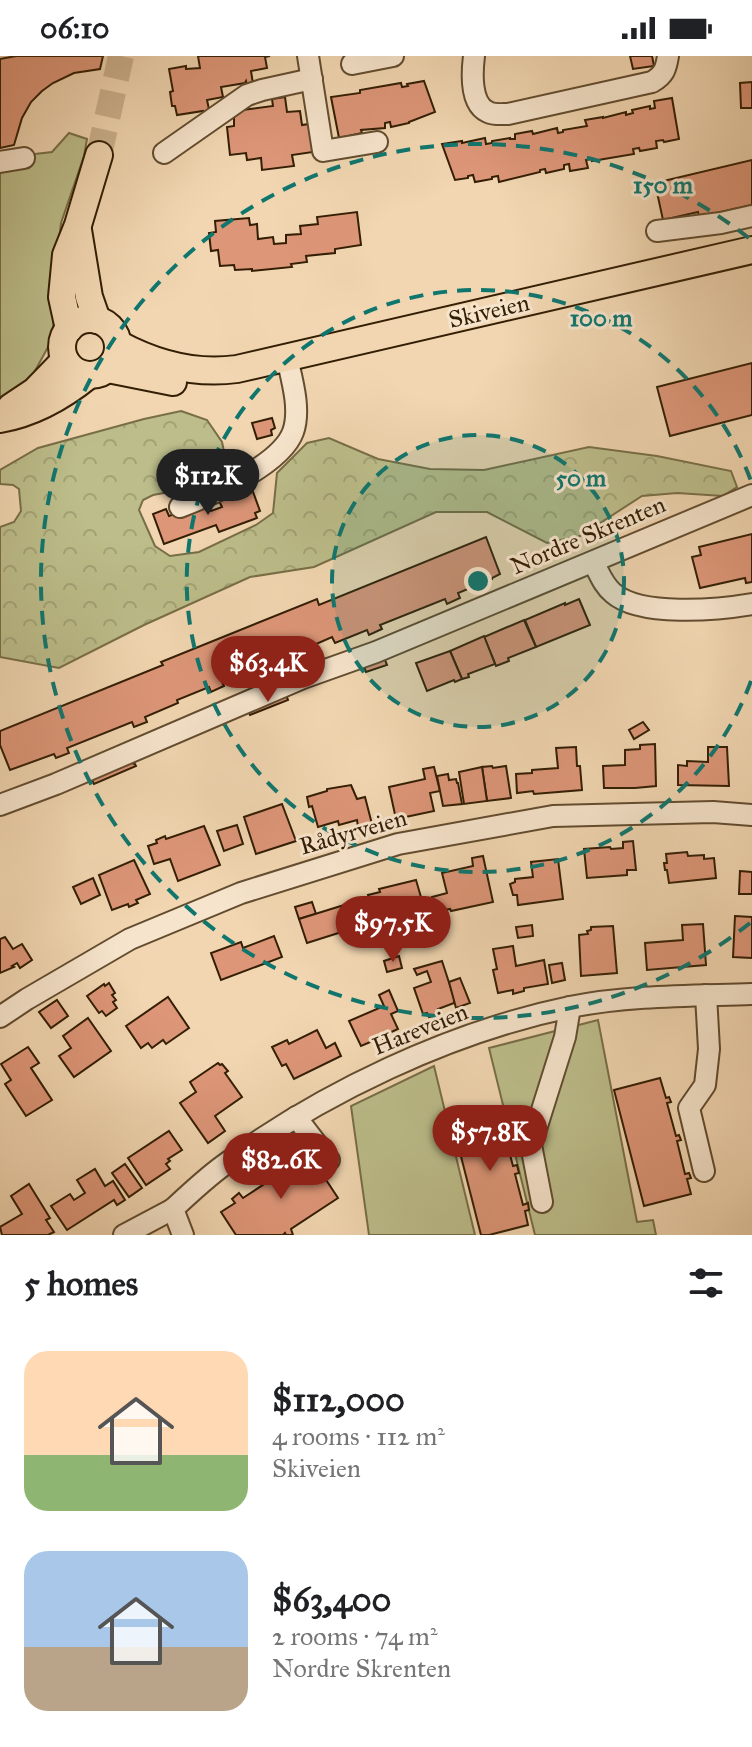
<!DOCTYPE html>
<html lang="en">
<head>
<meta charset="utf-8">
<style>
	body { margin:0; font-family:"IM FELL Great Primer",serif; background:#f6f6f6; color:#202124; height:100vh; display:flex; flex-direction:column; font-size:30px; white-space:nowrap }
	* { box-sizing:border-box; margin:0 }
	p { font-size:26px; color:#757577 }
	.icon { flex:none; width:44px; height:44px; fill:none; stroke:currentColor; stroke-width:2; stroke-linecap:round; stroke-linejoin:round }
	.map { position:relative; height:1179px; overflow:hidden }
	.details { display:flex; flex-direction:column; background:#fff; flex:1 }
	.details>* { flex:none }
	.price { position:absolute; translate:-50% -68px; padding:0 18px; border-radius:28px; background:#8f2418; color:#fff; font-size:26px; line-height:52px; filter:drop-shadow(0 2px 4px #0008) }
	.price::after { content:''; position:absolute; left:50%; top:48px; width:24px; height:18px; margin-left:-12px; background:inherit; clip-path:polygon(0 0,100% 0,50% 100%) }
	.price.on { background:#222; color:#fff }
	ul { padding:0; list-style:none }
	li { display:flex; align-items:center; gap:24px; height:200px; padding:0 24px }
	li span { display:grid; place-items:center; flex:none; width:224px; height:160px; border-radius:24px; color:#555 }
	li>.icon { margin-inline-start:auto }
	span .icon { width:96px; height:96px; fill:#fffc; stroke-width:1 }
	li b { font-size:34px }
	h2 { display:flex; justify-content:space-between; align-items:center; height:96px; padding:0 24px; font-size:34px }
	.status { display:flex; justify-content:space-between; align-items:center; height:56px; padding:0 40px; background:#fff; direction:ltr }
	.status svg { height:22px; fill:currentColor }
	.map>svg:first-child { display:block }
	.green { fill:#bcbd8a; stroke:#786e47; stroke-width:2 }
	.forest { fill:url(#forest-crowns); stroke:#786e47; stroke-width:2 }
	.building { fill:#dd9678; stroke:#331e04; stroke-width:2 }
	.lines { fill:none; stroke-linecap:round; stroke-linejoin:round }
	.major-tunnel { stroke:#cbb18e; stroke-width:26; stroke-dasharray:26 13; stroke-linecap:butt }
	.minor-casing { stroke:#624c2f; stroke-width:24 }
	.major-casing { stroke:#331e04; stroke-width:30 }
	.minor { stroke:#f6e4cc; stroke-width:20 }
	.major { stroke:#f1d6b1; stroke-width:26 }
	.ring { fill:none; stroke:#0f766e; stroke-width:4; stroke-dasharray:14 10 }
	.labels { text-anchor:middle; dominant-baseline:central; stroke-width:6; stroke-linejoin:round; paint-order:stroke }
	.street-label { font-size:24px; fill:#331e04; stroke:#f6e4cc }
	.centre { fill:#0f766e; stroke:#f6e4cc; stroke-width:4 }
	.ring-label { font-size:24px; text-anchor:middle; font-weight:bold; fill:#0f766e; stroke:#f6e4cc; stroke-width:6; stroke-linejoin:round; paint-order:stroke }
</style>
</head>
<body>
<div class="status"><b>06:10</b><svg viewBox="0 0 49 12"><path d="M0 12V9h3v3zM5 12V6h3v6zM10 12V3h3v9zM15 12V0h3v12zM26 1h20v11H26zM47 4h2v5h-2z"/></svg></div>
<div class="map">
<svg width="752" height="1179" viewBox="0 0 752 1179">
	<defs>
		<pattern id="forest-crowns" width="20" height="18" patternUnits="userSpaceOnUse" patternTransform="scale(2)"><rect width="20" height="18" fill="#bcbd8a"/><path d="M2 6a3 3 0 1 1 6 0M12 15a3 3 0 1 1 6 0" fill="none" stroke="#a2a275"/></pattern>
	</defs>
	<rect width="100%" height="100%" fill="#f1d6b1"/>
	<filter id="stains"><feTurbulence type="fractalNoise" baseFrequency=".0025" numOctaves="4"/><feColorMatrix values="0 0 0 0 .2 0 0 0 0 .09 0 0 0 0 .02 0 0 0 .5 -.17"/></filter>
	<radialGradient id="worn" r=".72"><stop offset=".6" stop-color="#630" stop-opacity="0"/><stop offset="1" stop-color="#630" stop-opacity=".3"/></radialGradient>
	<g class="green">
		<polygon points="69,77 87,83 84,100 61,167 55,218 53,282 30,324 0,342 0,102 52,96"/>
		<polygon points="598,964 637,1166 653,1164 656,1179 535,1179 489,992"/>
		<polygon points="434,1010 475,1179 369,1179 351,1050"/>
	</g>
	<polygon class="forest" points="181,355 207,364 222,386 227,410 216,423 191,432 153,439 143,444 139,454 155,490 170,500 199,496 256,469 273,457 277,417 307,387 329,382 378,403 430,413 484,414 589,391 657,400 731,415 737,431 723,440 677,437 642,440 580,480 547,487 487,456 436,456 314,511 250,521 144,569 59,612 0,601 0,471 14,466 21,455 19,433 13,429 0,428 0,414 38,392 144,363"/>
	<g class="building">
		<polygon points="16,0 103,0 100,13 74,17 53,27 42,35 31,46 22,62 14,89 0,92 0,3"/>
		<polygon points="198,0 270,0 265,1 267,12 251,15 253,28 247,29 246,25 245,27 221,31 223,41 207,44 210,58 204,59 203,55 177,59 175,50 172,50 170,36 173,35 169,13 186,10 186,13 200,12"/>
		<polygon points="630,0 652,0 654,10 633,13"/>
		<polygon points="424,25 435,56 409,66 409,67 391,71 390,66 385,67 385,72 361,74 362,77 339,82 331,41 360,37 360,34 401,27 402,31 408,30 407,28"/>
		<polygon points="752,26 752,52 741,52 740,27"/>
		<polygon points="285,41 287,56 300,55 302,69 309,68 313,96 292,99 294,110 262,114 261,102 247,104 246,97 230,99 227,71 234,70 234,55 273,50 272,43"/>
		<polygon points="672,42 679,83 664,86 663,84 656,85 657,92 640,95 639,92 633,93 634,98 592,105 592,103 586,104 588,112 570,115 569,108 564,109 564,113 546,117 545,113 540,114 540,116 499,126 498,120 492,121 492,123 475,126 473,119 468,120 468,122 455,124 442,88 462,85 462,87 485,82 486,88 492,87 492,85 510,82 510,83 515,83 515,78 532,75 533,78 557,72 558,77 563,76 563,74 587,70 585,64 603,61 603,62 626,56 626,59 633,57 632,54 650,50 650,53 655,52 654,45"/>
		<polygon points="752,104 752,149 699,161 698,156 663,164 655,127"/>
		<polygon points="357,156 361,189 335,193 335,197 306,200 307,206 291,208 292,211 252,215 252,213 235,214 234,209 220,210 218,194 211,195 209,177 216,176 215,165 249,162 250,169 257,168 258,183 273,181 274,188 286,187 286,179 301,178 300,170 318,168 317,161"/>
		<polygon points="752,307 752,359 670,380 657,331"/>
		<polygon points="272,362 275,372 271,374 272,379 257,383 252,367"/>
		<polygon points="252,433 260,455 255,457 257,462 219,476 216,469 164,488 153,458 166,453 169,460 208,446 211,455 222,451 219,445"/>
		<polygon points="752,478 752,526 746,527 745,522 700,532 692,501 701,499 699,491"/>
		<polygon points="486,481 500,518 492,522 492,523 458,537 460,542 447,548 445,543 380,569 382,573 369,579 367,574 335,587 332,581 300,595 302,599 288,605 286,600 222,626 224,630 211,636 209,631 177,644 178,647 145,661 147,666 134,671 132,666 67,692 69,697 56,702 54,698 10,714 0,689 0,675 163,609 161,606 317,543 319,549"/>
		<polygon points="579,543 590,569 536,591 525,564 565,547 565,549"/>
		<polygon points="524,564 536,591 508,602 509,605 496,610 484,581"/>
		<polygon points="484,580 495,608 468,618 469,621 462,623 450,595"/>
		<polygon points="450,595 462,623 455,626 454,624 427,635 416,607"/>
		<polygon points="383,599 387,609 366,616 363,607"/>
		<polygon points="285,636 288,644 250,659 247,651"/>
		<polygon points="643,666 649,674 634,683 629,674"/>
		<polygon points="655,688 656,730 635,732 604,732 603,710 625,709 625,694 640,693 640,689"/>
		<polygon points="576,691 577,710 580,710 582,734 534,738 533,735 517,737 516,718 532,717 532,714 558,712 556,692"/>
		<polygon points="708,691 727,691 729,730 678,729 678,709 687,710 687,705 708,706"/>
		<polygon points="125,705 135,708 136,710 94,728 90,720"/>
		<polygon points="492,710 493,712 506,710 511,742 487,745 482,711"/>
		<polygon points="434,711 440,735 430,737 434,755 396,763 389,731 425,723 423,713"/>
		<polygon points="482,711 487,745 464,748 459,716"/>
		<polygon points="448,718 449,724 456,723 457,727 458,727 462,748 443,750 437,720"/>
		<polygon points="351,729 357,743 365,741 372,768 358,771 357,764 339,769 338,765 318,771 312,750 309,751 307,741 327,735 327,733"/>
		<polygon points="282,748 296,785 256,798 244,761"/>
		<polygon points="237,769 243,788 224,795 217,775"/>
		<polygon points="204,770 220,809 178,825 170,803 154,808 148,790 157,787 156,784 165,780 166,783"/>
		<polygon points="633,785 636,814 627,814 627,819 587,822 584,793 610,791 611,793 623,792 623,786"/>
		<polygon points="687,796 688,800 704,799 704,803 714,802 716,822 669,827 667,814 665,814 664,807 667,807 666,798"/>
		<polygon points="483,800 493,846 451,855 450,853 435,856 432,841 447,837 442,817 473,810 472,802"/>
		<polygon points="558,803 563,843 518,849 517,839 513,839 510,828 515,826 515,823 533,821 531,806"/>
		<polygon points="134,804 150,838 136,844 138,847 129,851 128,848 112,854 99,819"/>
		<polygon points="740,815 752,816 752,838 739,838"/>
		<polygon points="93,822 100,839 81,848 73,831"/>
		<polygon points="416,824 428,865 408,871 404,856 386,861 385,858 375,861 368,839 380,836 379,833"/>
		<polygon points="312,846 316,858 299,863 295,851"/>
		<polygon points="344,849 351,873 307,887 299,863"/>
		<polygon points="735,860 752,861 752,902 733,901"/>
		<polygon points="703,868 706,909 647,914 645,887 683,884 682,869"/>
		<polygon points="532,869 533,880 518,882 516,871"/>
		<polygon points="613,870 617,917 581,920 579,879 588,878 587,875 591,874 591,871"/>
		<polygon points="274,880 282,901 221,924 211,897 241,886 243,892"/>
		<polygon points="5,881 13,893 22,888 32,904 20,912 17,907 12,910 14,911 0,917 0,883"/>
		<polygon points="513,890 516,910 544,904 548,928 524,932 524,935 513,938 513,934 498,937 493,914 497,913 493,893"/>
		<polygon points="399,900 402,912 387,916 384,905"/>
		<polygon points="442,905 454,942 454,947 438,953 440,958 429,961 427,957 423,958 414,932 431,926 427,915 417,919 414,913"/>
		<polygon points="562,907 565,924 552,927 549,909"/>
		<polygon points="460,922 470,947 456,952 449,926"/>
		<polygon points="109,927 115,937 112,939 116,944 113,946 117,952 106,960 102,955 99,957 87,940 104,928 105,930"/>
		<polygon points="389,934 398,955 391,958 398,973 387,978 389,981 383,983 382,981 361,990 349,965 384,950 379,939"/>
		<polygon points="168,941 189,972 166,988 163,984 152,992 148,987 141,992 126,970"/>
		<polygon points="57,944 68,960 51,972 39,956"/>
		<polygon points="88,962 111,995 74,1021 59,1000 71,992 63,980"/>
		<polygon points="317,974 326,992 335,987 341,1000 294,1023 286,1008 282,1010 272,991 287,984 289,988"/>
		<polygon points="28,991 39,1007 31,1012 52,1044 26,1060 5,1028 11,1024 1,1008"/>
		<polygon points="218,1007 220,1009 222,1008 228,1015 225,1017 242,1041 215,1060 225,1075 208,1087 180,1047 196,1036 190,1026"/>
		<polygon points="660,1022 666,1042 669,1041 671,1046 667,1047 676,1080 679,1079 681,1084 677,1085 685,1118 689,1117 691,1122 687,1123 691,1138 644,1150 614,1034"/>
		<polygon points="498,1053 503,1073 507,1072 509,1079 505,1080 513,1110 517,1109 519,1117 515,1118 523,1149 528,1147 529,1154 525,1155 528,1169 489,1179 481,1179 452,1065"/>
		<polygon points="169,1075 182,1094 168,1103 170,1105 166,1108 170,1113 146,1129 128,1102"/>
		<polygon points="309,1098 338,1142 291,1173 293,1179 286,1179 285,1177 283,1179 236,1179 221,1156 235,1147 232,1143 239,1137 243,1142 287,1113 283,1108 291,1103 295,1107"/>
		<polygon points="125,1108 142,1132 129,1141 112,1117"/>
		<polygon points="95,1113 105,1130 113,1125 125,1144 117,1149 114,1144 67,1174 51,1150 70,1138 74,1144 85,1137 77,1124"/>
		<polygon points="29,1128 50,1162 46,1164 54,1176 48,1179 2,1179 0,1171 22,1158 11,1140"/>
	</g>
	<g class="lines">
		<polyline class="major-tunnel" points="99,99 121,0"/>
		<g class="minor-casing">
			<g id="minor">
				<polyline points="308,0 323,95 377,86"/>
				<path d="M474 0C472 16 470 48 488 56 494 59 501 58 508 58L652 26C664 19 666 13 668 0"/>
				<polyline points="352,8 393,0"/>
				<polyline points="164,97 247,39 262,34 312,23"/>
				<polyline points="0,106 24,102"/>
				<polyline points="657,175 721,167 752,160"/>
				<path d="M180 451C211 439 281 409 293 376 301 354 292 324 287 302"/>
				<path d="M593 506C599 516 603 529 613 537 640 561 717 554 752 548"/>
				<polyline points="0,749 56,728 303,622 376,596 752,439"/>
				<polyline points="0,961 27,943 130,883 241,837 398,788 553,760 713,756 752,759"/>
				<polyline points="296,1061 329,1104"/>
				<polyline points="704,1115 689,1052 705,1029 709,993 706,939"/>
				<polyline points="542,1146 531,1089 565,981 570,951"/>
				<polyline points="124,1179 173,1153"/>
				<path d="M183 1179 173 1153C189 1138 206 1122 224 1109 322 1037 450 976 570 951 630 939 691 940 752 938"/>
			</g>
		</g>
		<g class="major-casing">
			<g id="major">
				<polyline points="78,174 89,241 97,264"/>
				<circle cx="90" cy="291" r="28"/>
				<polyline points="69,273 62,241 66,199 78,169 99,99"/>
				<path d="M118 288C155 308 194 319 237 313L752 194"/>
				<polyline points="108,313 173,326"/>
				<polyline points="11,351 35,335 65,304"/>
				<path d="M0 363C34 357 62 341 89 319"/>
			</g>
		</g>
		<use href="#minor" class="minor"/>
		<use href="#major" class="major"/>
	</g>
	<circle cx="478" cy="525" r="146" fill="#0f766e" fill-opacity=".12"/>
	<g class="ring">
		<circle cx="478" cy="525" r="146"/>
		<path d="M751 625A291 291 0 1 1 751 425"/>
		<path d="M750 867A437 437 0 1 1 750 183"/>
	</g>
	<g class="labels">
		<g class="street-label">
			<text transform="translate(489 255) rotate(-13)">Skiveien</text>
			<text transform="translate(588 479) rotate(-23)">Nordre Skrenten</text>
			<text transform="translate(353 776) rotate(-16)">Rådyrveien</text>
			<text transform="translate(420 973) rotate(-22)">Hareveien</text>
		</g>
	</g>
	<circle cx="478" cy="525" r="12" class="centre"/>
	<g class="ring-label">
		<text x="663" y="137">150 m</text>
		<text x="601" y="270">100 m</text>
		<text x="581" y="430">50 m</text>
	</g>
	<rect width="100%" height="100%" filter="url(#stains)"/>
	<rect width="100%" height="100%" fill="url(#worn)"/>
</svg>
<b class="price on" style="left:208px;top:461px">$112K</b>
<b class="price" style="left:268px;top:648px">$63.4K</b>
<b class="price" style="left:393px;top:908px">$97.5K</b>
<b class="price" style="left:490px;top:1117px">$57.8K</b>
<b class="price" style="left:281px;top:1145px">$82.6K</b>
</div>
<section class="details">
<h2>5 homes<svg class="icon" aria-label="filters" viewBox="0 0 24 24"><path d="M4 7h16M4 17h16"/><circle cx="9" cy="7" r="2"/><circle cx="15" cy="17" r="2"/></svg></h2>
<ul>
<li><span style="background:linear-gradient(#ffd9b3 65%,#8fb573 0)"><svg class="icon" aria-label="home" viewBox="0 0 24 24"><path d="M3 11l9-7 9 7M6 9v11h12V9"/></svg></span><div><b>$112,000</b><p>4 rooms · 112 m²</p><p>Skiveien</p></div></li>
<li><span style="background:linear-gradient(#a9c7e8 60%,#b9a48a 0)"><svg class="icon" aria-label="home" viewBox="0 0 24 24"><path d="M3 11l9-7 9 7M6 9v11h12V9"/></svg></span><div><b>$63,400</b><p>2 rooms · 74 m²</p><p>Nordre Skrenten</p></div></li>
</ul>
</section>
</body>
</html>
